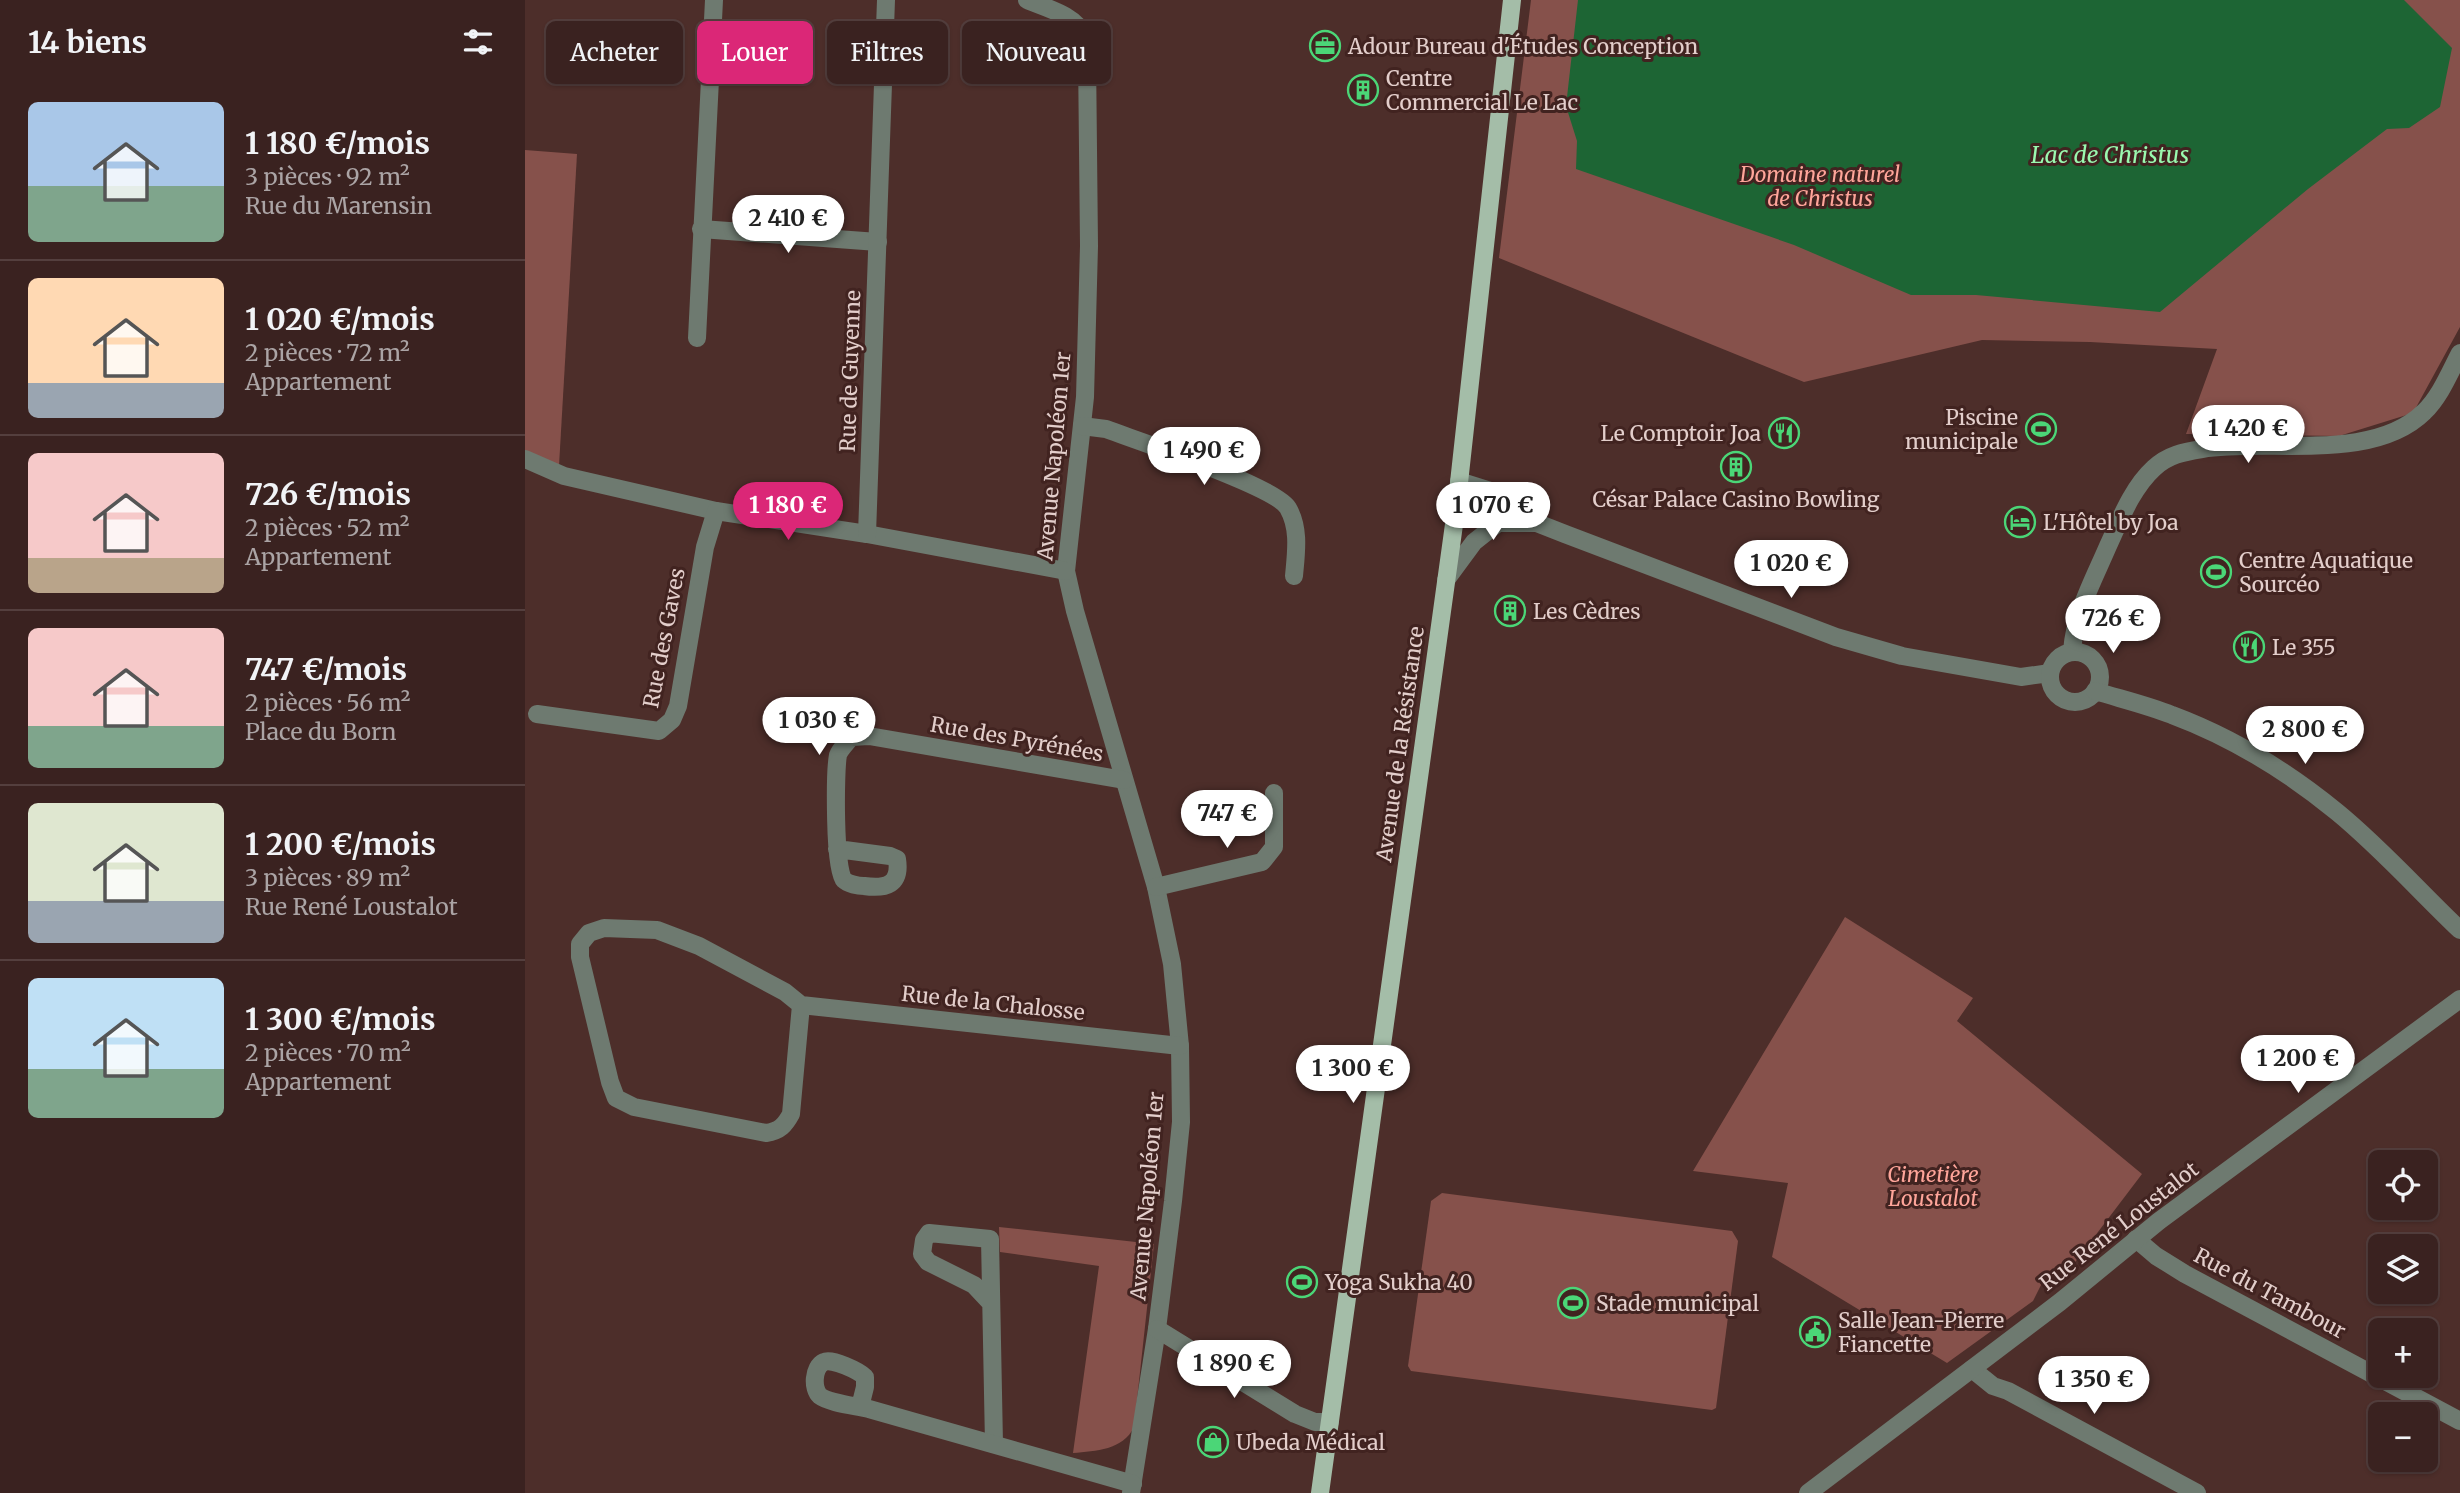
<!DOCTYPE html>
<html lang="fr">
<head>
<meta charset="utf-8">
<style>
	body { margin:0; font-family:Merriweather,serif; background:#412a29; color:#f1f3f6; height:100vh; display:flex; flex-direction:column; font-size:26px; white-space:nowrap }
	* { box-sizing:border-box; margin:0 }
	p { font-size:23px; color:#aba4a5 }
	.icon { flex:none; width:38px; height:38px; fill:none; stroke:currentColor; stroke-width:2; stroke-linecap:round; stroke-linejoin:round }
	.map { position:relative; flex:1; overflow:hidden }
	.side { display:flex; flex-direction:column; background:#3a2220; width:525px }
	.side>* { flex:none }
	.guide { position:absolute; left:21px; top:21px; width:665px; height:63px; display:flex; gap:14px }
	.fabs { position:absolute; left:1843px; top:1150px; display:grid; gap:14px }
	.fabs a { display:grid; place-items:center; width:70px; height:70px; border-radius:10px; background:#3a2220; box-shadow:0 2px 5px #0004,0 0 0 2px #543f3e; font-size:35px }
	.price { position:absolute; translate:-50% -60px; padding:0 16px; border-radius:24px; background:#fff; color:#222; font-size:23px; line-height:46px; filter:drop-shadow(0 2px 4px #0008) }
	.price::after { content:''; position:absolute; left:50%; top:42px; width:21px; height:16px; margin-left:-10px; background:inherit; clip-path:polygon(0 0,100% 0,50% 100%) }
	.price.selected { background:#db2777; color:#fff }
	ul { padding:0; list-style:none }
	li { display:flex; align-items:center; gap:21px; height:175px; padding:0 28px }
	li+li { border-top:2px solid #543f3e }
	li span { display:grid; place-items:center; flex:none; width:196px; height:140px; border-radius:10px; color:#555 }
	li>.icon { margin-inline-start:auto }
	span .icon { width:84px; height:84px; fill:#fffc; stroke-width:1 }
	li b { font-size:30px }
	h2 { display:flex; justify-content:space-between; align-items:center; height:84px; padding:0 28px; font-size:30px }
	.tag { padding:0 24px; border-radius:10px; background:#3a2220; box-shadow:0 2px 5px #0004,0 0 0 2px #543f3e; font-size:24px; line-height:63px }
	.tag.selected { background:#db2777; color:#fff }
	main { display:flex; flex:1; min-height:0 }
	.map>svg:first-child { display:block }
	.green { fill:#86514b }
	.water { fill:#1d6534 }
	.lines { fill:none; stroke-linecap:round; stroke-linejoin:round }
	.minor { stroke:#6e7a70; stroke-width:18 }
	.major { stroke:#a4bda8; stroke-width:18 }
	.labels { text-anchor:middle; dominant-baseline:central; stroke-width:6; stroke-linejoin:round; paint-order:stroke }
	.poi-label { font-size:21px; fill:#e3cecb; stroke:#412320; text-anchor:start }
	.park-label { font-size:21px; font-style:italic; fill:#ffa59a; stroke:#412320 }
	.street-label { font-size:21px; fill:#e3cecb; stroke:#412320 }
	.water-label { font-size:23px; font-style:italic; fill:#9af9af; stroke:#412320 }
</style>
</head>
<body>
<main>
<section class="side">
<h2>14 biens<svg class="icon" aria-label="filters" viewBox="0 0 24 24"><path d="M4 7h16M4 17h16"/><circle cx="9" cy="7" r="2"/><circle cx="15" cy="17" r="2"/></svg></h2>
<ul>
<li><span style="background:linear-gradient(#a9c7e8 60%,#7fa58c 0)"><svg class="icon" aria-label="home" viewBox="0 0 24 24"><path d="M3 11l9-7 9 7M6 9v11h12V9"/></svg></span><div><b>1 180 €/mois</b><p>3 pièces · 92 m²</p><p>Rue du Marensin</p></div></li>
<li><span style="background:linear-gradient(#ffd9b3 75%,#9aa5b1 0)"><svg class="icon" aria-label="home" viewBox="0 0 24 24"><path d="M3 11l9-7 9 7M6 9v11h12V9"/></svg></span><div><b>1 020 €/mois</b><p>2 pièces · 72 m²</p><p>Appartement</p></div></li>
<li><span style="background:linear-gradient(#f6c9c9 75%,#b9a48a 0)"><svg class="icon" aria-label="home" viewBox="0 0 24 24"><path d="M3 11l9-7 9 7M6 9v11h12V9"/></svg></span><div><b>726 €/mois</b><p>2 pièces · 52 m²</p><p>Appartement</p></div></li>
<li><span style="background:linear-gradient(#f6c9c9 70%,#7fa58c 0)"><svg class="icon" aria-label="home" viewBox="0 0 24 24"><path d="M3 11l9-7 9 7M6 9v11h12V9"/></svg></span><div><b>747 €/mois</b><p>2 pièces · 56 m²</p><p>Place du Born</p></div></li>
<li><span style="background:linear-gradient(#dfe7d0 70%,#9aa5b1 0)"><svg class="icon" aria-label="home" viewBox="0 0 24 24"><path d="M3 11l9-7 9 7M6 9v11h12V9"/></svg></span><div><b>1 200 €/mois</b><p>3 pièces · 89 m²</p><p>Rue René Loustalot</p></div></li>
<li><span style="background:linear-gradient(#bfe0f5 65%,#7fa58c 0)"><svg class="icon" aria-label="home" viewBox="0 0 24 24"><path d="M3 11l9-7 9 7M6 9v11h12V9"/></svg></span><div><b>1 300 €/mois</b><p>2 pièces · 70 m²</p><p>Appartement</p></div></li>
</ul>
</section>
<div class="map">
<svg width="1935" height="1493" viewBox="0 0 1935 1493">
	<rect width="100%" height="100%" fill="#4d2e2a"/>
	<g class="green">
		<polygon points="1006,0 1935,0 1935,327 1888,413 1814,436 1661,434 1692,349 1565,342 1457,340 1279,382 974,258"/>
		<polygon points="0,150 52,154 34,466 0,452"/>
		<polygon points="1320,917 1448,998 1432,1021 1617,1174 1535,1282 1523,1279 1518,1281 1508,1301 1422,1363 1247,1257 1263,1183 1168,1171"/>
		<polygon points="917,1193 1207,1231 1213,1241 1191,1408 1187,1410 886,1371 883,1366 906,1201"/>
		<path d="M474 1227 629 1244 609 1427C598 1450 571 1451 548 1453L574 1266 475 1252Z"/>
	</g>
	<polygon class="water" points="1053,0 1879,0 1927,48 1915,107 1884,128 1862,129 1783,189 1635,312 1451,295 1386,295 1269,245 1051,169 1052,141 1041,106"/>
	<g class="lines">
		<g class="minor">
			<path d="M502 0C521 8 551 15 559 36 561 41 561 48 562 53L564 246 560 397 541 571 550 611 631 887 647 964 655 1046 656 1122 648 1201 632 1329 606 1493"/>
			<polyline points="176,229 353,242"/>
			<polyline points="172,338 189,0"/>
			<path d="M557 426 581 429C613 441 750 486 763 508 775 529 771 553 769 576"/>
			<polyline points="0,459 39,476 191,511 342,534 541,571"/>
			<polyline points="934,481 969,492 1012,523 1040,534 1311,637 1377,656 1496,677 1525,673"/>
			<polyline points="931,510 973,523 1012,523"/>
			<polyline points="342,534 361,0"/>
			<polyline points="921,580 949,542 973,523"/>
			<path d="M1547 651C1550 613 1568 581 1583 546 1595 520 1607 488 1629 468 1643 455 1658 452 1677 449 1743 438 1847 463 1899 412 1915 397 1925 372 1935 353"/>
			<circle cx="1550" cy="677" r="25"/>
			<path d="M1570 691C1596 699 1622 705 1647 715 1706 737 1763 772 1812 812 1856 848 1894 891 1935 930"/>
			<polyline points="12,714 134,731 147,720 153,706 180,547 191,511"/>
			<path d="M312 849 365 856 372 859C376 885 361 889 339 886 333 886 323 884 319 880 309 871 310 770 313 755 315 749 322 743 326 737L344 736 599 780"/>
			<polyline points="631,887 737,862 749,847 749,793"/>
			<path d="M276 1005 266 1114C260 1125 255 1131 241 1133L109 1107 91 1098 85 1082 55 957V944L64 933 79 928 132 930 174 946 260 992 276 1005 655 1046"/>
			<polyline points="1611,1239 1631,1256 1660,1274 1935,1421"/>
			<polyline points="464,1301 449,1285 403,1262 397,1254 399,1240 404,1233 465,1239 469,1444"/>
			<polyline points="632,1329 770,1414 790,1422 805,1422"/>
			<polyline points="1447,1369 1468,1386 1483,1391 1672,1493"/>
			<path d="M335 1407 340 1387V1377C334 1371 307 1358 299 1362 288 1367 287 1389 295 1396 304 1403 332 1406 344 1409L608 1484"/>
			<polyline points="1283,1493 1535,1302 1634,1221 1935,999"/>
		</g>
		<polyline class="major" points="795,1493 931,510 987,0"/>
	</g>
	<defs>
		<g id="office-ring" transform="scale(1.575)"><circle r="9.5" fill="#412320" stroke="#4bd677" stroke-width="1.5"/><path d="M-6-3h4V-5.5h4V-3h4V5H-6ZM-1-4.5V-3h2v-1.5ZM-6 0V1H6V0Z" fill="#4bd677"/></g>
		<g id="building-ring" transform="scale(1.575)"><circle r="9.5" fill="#412320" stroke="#4bd677" stroke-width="1.5"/><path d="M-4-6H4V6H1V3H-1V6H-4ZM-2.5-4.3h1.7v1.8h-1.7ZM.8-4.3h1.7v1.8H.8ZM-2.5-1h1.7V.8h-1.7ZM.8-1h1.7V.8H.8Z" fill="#4bd677"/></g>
		<g id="stadium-ring" transform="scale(1.575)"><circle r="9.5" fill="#412320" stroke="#4bd677" stroke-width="1.5"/><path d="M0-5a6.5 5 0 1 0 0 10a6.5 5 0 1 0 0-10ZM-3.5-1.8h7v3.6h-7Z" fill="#4bd677"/></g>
		<g id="restaurant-ring" transform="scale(1.575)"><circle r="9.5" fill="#412320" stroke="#4bd677" stroke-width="1.5"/><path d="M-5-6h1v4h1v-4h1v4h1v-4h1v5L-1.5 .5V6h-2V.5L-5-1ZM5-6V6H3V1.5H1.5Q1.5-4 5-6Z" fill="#4bd677"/></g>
		<g id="hotel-ring" transform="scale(1.575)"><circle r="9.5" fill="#412320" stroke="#4bd677" stroke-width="1.5"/><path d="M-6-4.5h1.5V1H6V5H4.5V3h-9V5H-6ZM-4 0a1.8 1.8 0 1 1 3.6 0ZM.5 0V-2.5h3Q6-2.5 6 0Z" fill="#4bd677"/></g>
		<g id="civic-ring" transform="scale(1.575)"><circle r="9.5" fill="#412320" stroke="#4bd677" stroke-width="1.5"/><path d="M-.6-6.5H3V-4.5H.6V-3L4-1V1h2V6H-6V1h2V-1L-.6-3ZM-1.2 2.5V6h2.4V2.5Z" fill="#4bd677"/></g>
		<g id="shop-ring" transform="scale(1.575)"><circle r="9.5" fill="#412320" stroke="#4bd677" stroke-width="1.5"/><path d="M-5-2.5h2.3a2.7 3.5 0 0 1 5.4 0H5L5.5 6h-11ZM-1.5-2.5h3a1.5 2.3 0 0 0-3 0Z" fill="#4bd677"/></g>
	</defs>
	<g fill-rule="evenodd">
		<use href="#office-ring" x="800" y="46"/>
		<use href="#building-ring" x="838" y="90"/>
		<use href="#stadium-ring" x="1516" y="429"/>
		<use href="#restaurant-ring" x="1259" y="433"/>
		<use href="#building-ring" x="1211" y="467"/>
		<use href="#hotel-ring" x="1495" y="522"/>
		<use href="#stadium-ring" x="1691" y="572"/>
		<use href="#building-ring" x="985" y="611"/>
		<use href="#restaurant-ring" x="1724" y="647"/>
		<use href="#stadium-ring" x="777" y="1282"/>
		<use href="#stadium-ring" x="1048" y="1303"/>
		<use href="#civic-ring" x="1290" y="1332"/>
		<use href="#shop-ring" x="688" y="1442"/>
	</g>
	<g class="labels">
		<g class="poi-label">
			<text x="823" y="46">Adour Bureau d'Études Conception</text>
			<text x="861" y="78">Centre<tspan x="861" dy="24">Commercial Le Lac</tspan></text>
			<text x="1493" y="417" text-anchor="end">Piscine<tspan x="1493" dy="24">municipale</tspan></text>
			<text x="1236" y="433" text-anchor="end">Le Comptoir Joa</text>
			<text x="1211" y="499" text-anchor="middle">César Palace Casino Bowling</text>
			<text x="1518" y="522">L'Hôtel by Joa</text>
			<text x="1714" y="560">Centre Aquatique<tspan x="1714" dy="24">Sourcéo</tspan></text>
			<text x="1008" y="611">Les Cèdres</text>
			<text x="1747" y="647">Le 355</text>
			<text x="800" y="1282">Yoga Sukha 40</text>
			<text x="1071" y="1303">Stade municipal</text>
			<text x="1313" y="1320">Salle Jean-Pierre<tspan x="1313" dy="24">Fiancette</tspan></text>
			<text x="711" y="1442">Ubeda Médical</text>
		</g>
		<g class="park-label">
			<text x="1295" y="174">Domaine naturel<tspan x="1295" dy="24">de Christus</tspan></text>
			<text x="1408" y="1174">Cimetière<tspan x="1408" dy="24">Loustalot</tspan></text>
		</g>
		<g class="street-label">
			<text transform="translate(325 371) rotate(-88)">Rue de Guyenne</text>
			<text transform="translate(529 456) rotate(-85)">Avenue Napoléon 1er</text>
			<text transform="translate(139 638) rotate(-79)">Rue des Gaves</text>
			<text transform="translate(492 739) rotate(10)">Rue des Pyrénées</text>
			<text transform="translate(875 744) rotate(-82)">Avenue de la Résistance</text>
			<text transform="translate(468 1003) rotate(6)">Rue de la Chalosse</text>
			<text transform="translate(622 1196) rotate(-85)">Avenue Napoléon 1er</text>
			<text transform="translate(1594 1226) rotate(-38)">Rue René Loustalot</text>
			<text transform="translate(1745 1293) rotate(28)">Rue du Tambour</text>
		</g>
		<g class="water-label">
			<text x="1585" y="154">Lac de Christus</text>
		</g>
	</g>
</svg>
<div class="fabs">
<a><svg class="icon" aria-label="locate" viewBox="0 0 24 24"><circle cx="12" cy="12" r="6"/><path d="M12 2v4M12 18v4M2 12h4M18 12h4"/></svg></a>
<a><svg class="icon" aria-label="layers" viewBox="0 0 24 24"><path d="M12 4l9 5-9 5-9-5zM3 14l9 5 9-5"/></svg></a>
<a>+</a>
<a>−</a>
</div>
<b class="price" style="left:263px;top:255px">2 410 €</b>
<b class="price" style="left:1723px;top:465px">1 420 €</b>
<b class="price" style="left:679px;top:487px">1 490 €</b>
<b class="price selected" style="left:263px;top:542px">1 180 €</b>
<b class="price" style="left:968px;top:542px">1 070 €</b>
<b class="price" style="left:1266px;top:600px">1 020 €</b>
<b class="price" style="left:1588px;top:655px">726 €</b>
<b class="price" style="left:294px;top:757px">1 030 €</b>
<b class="price" style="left:1780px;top:766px">2 800 €</b>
<b class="price" style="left:702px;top:850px">747 €</b>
<b class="price" style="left:1773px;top:1095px">1 200 €</b>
<b class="price" style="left:828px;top:1105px">1 300 €</b>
<b class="price" style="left:709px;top:1400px">1 890 €</b>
<b class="price" style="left:1569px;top:1416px">1 350 €</b>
<div class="guide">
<a class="tag">Acheter</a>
<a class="tag selected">Louer</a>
<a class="tag">Filtres</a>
<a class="tag">Nouveau</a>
</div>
</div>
</main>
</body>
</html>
